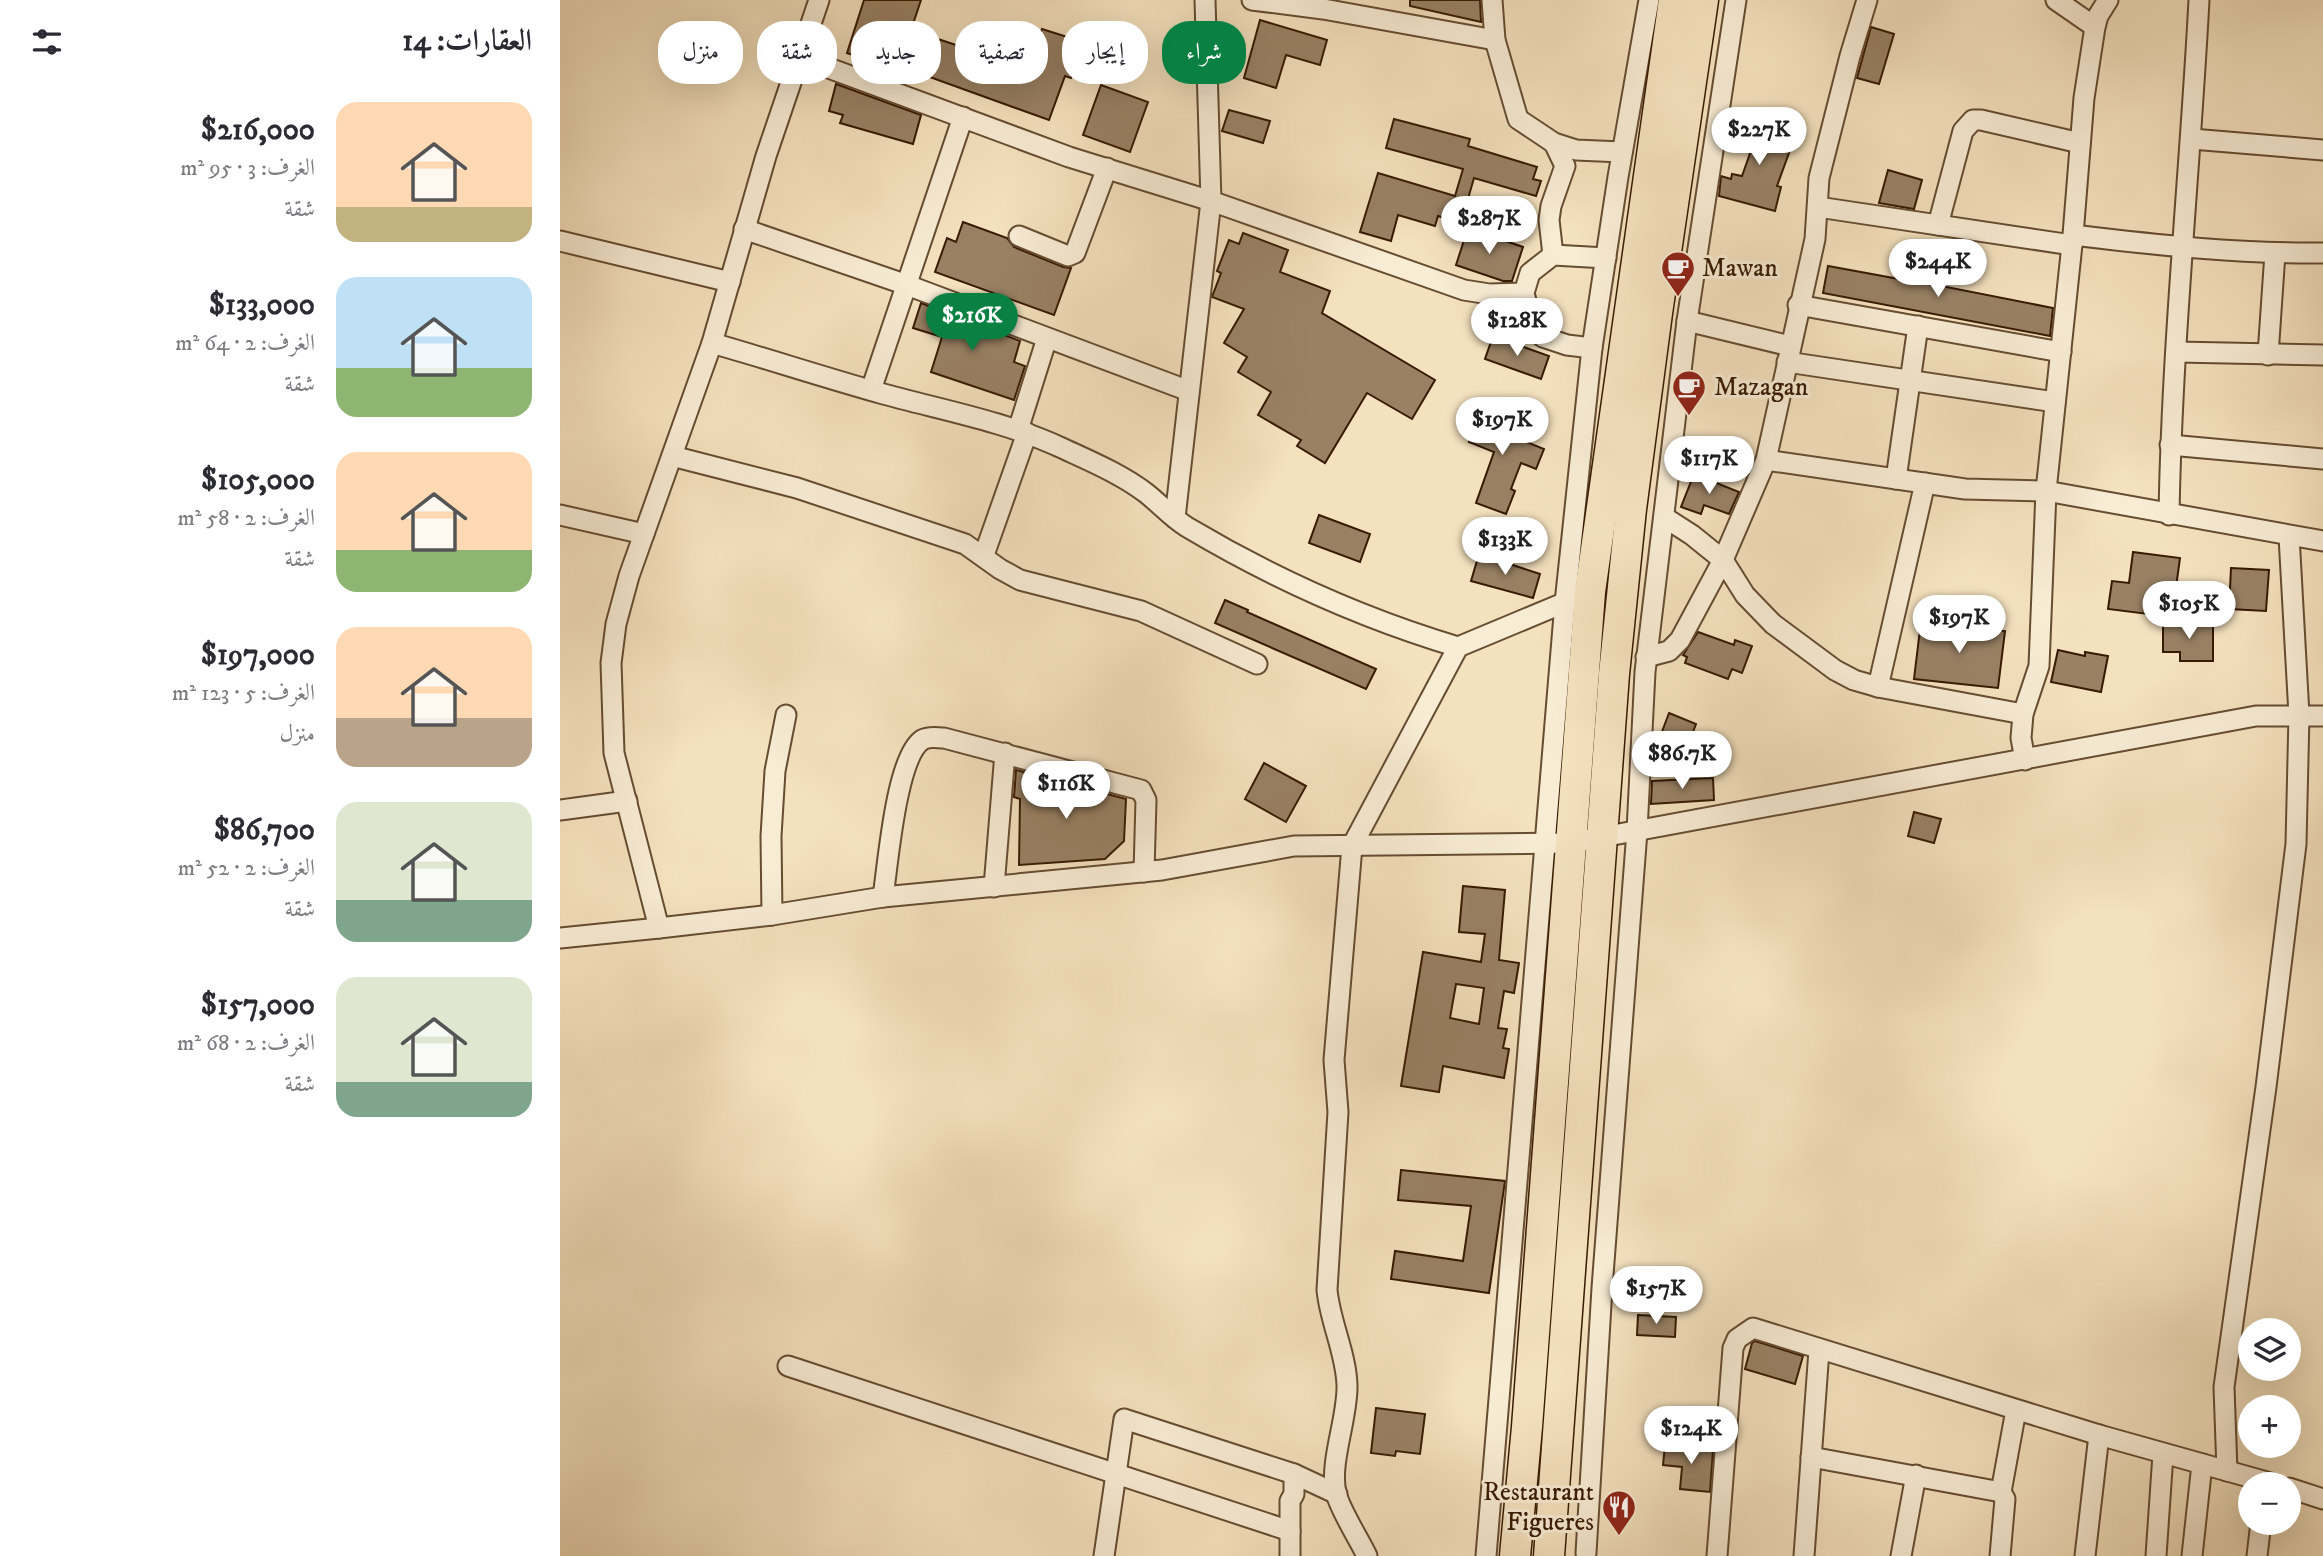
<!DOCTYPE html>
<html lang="ar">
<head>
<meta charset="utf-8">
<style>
	body { margin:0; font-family:"IM FELL DW Pica",Amiri,serif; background:#f2f2f3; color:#2b2b33; direction:rtl; height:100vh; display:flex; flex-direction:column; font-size:26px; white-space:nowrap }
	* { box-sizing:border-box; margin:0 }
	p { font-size:23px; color:#7c7c81 }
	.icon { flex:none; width:38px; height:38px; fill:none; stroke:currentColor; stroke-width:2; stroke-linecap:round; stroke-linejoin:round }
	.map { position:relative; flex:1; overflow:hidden; direction:ltr }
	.drawer { display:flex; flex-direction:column; background:#fff; width:560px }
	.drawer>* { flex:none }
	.hud { position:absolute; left:21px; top:21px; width:665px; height:63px; direction:rtl; display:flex; gap:14px }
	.buttons { position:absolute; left:1678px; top:1318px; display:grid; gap:14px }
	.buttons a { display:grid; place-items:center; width:63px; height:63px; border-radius:50%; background:#fff; box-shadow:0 7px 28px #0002; font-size:35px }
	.price { position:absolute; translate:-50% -60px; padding:0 16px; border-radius:24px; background:#fff; color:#222; font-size:23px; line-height:46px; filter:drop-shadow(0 2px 4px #0008) }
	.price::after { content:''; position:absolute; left:50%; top:42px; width:21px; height:16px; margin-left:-10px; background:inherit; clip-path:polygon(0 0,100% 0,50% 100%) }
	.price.on { background:#0b8043; color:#fff }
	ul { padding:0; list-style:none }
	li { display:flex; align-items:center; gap:21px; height:175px; padding:0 28px }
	li span { display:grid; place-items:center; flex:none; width:196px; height:140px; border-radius:21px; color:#555 }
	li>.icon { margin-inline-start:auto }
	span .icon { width:84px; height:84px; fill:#fffc; stroke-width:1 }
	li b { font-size:30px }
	h2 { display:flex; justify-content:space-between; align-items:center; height:84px; padding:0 28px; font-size:30px }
	.pill { padding:0 24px; border-radius:28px; background:#fff; box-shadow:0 7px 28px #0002; font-size:24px; line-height:63px }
	.pill.on { background:#0b8043; color:#fff }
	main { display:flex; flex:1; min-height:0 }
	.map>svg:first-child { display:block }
	.building { fill:#998164; stroke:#371a02; stroke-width:2; fill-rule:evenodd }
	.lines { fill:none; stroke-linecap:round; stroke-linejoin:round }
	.minor-casing { stroke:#664c31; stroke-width:23 }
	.highway-casing { stroke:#371a02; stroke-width:33 }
	.minor { stroke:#f8ecd5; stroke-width:19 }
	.highway { stroke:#f4e1be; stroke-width:30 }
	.labels { text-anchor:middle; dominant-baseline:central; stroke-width:6; stroke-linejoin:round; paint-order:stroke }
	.poi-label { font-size:26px; fill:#371a02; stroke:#f8ecd5; text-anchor:start }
</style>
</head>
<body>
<main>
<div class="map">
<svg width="1763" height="1556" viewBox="0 0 1763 1556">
	<rect width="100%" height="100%" fill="#f4e1be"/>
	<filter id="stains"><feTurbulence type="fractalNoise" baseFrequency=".00286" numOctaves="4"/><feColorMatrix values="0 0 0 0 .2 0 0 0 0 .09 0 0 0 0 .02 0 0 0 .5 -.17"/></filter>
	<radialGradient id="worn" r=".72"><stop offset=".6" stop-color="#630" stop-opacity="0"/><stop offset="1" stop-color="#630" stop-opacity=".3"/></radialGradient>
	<g class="building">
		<polygon points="304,0 361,0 351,30 447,62 459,26 480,33 482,29 523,42 511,78 505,76 489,120 356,72 355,75 287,53"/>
		<polygon points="850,0 920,0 921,22 850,6"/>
		<polygon points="700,20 767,40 760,65 726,55 716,88 684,78"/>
		<polygon points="1311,27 1334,34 1319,84 1297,78"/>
		<polygon points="276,84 361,115 353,144 280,123 283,115 269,111"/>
		<polygon points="541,85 588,102 570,152 523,135"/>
		<polygon points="669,110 710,121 703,143 662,131"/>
		<polygon points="1176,118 1234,139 1217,186 1221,187 1215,211 1159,196 1161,176 1171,179 1172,174 1182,176 1194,142 1171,133"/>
		<polygon points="834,119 910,139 908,146 977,167 973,179 981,181 976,196 914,178 901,223 878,216 875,226 838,215 831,241 800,232 818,173 895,196 903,169 826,148"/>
		<polygon points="1328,170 1362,180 1354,209 1319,203"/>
		<polygon points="403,222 447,238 454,247 503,267 511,268 494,315 375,272 387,238 396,242"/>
		<polygon points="908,228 963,247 952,281 943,281 896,265"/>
		<polygon points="683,233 728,250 720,272 770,291 762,313 875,380 852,419 807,393 765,463 737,446 741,440 698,415 711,392 678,372 687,357 664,343 684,309 652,297 661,273 657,271 669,240 679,244"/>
		<polygon points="1343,257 1359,260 1356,281 1493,308 1490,336 1263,293 1268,266 1339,279"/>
		<polygon points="361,303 460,341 454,362 465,366 454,400 371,372 382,337 353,328"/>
		<polygon points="933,336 989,356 981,379 925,359"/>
		<polygon points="924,405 960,421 954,437 984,449 976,469 961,463 951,489 955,491 946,514 916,503 934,452 909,442"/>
		<polygon points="1134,474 1179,492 1169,514 1144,505 1141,514 1121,507"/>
		<polygon points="759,515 810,534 800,562 749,543"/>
		<polygon points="1573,552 1620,558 1612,617 1548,609 1552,581 1569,583"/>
		<polygon points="919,554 980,574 973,598 911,581"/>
		<polygon points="1671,568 1709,570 1706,611 1669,609"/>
		<polygon points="665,600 688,610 687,612 816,669 806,689 655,623"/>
		<polygon points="1361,621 1445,631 1438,688 1354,679"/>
		<polygon points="1603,623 1653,623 1653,661 1620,661 1620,652 1603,652"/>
		<polygon points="1138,632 1174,645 1175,640 1192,646 1182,673 1172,669 1168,679 1125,663 1127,657 1123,655"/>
		<polygon points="1498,650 1525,656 1525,652 1548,656 1541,692 1491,682"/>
		<polygon points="1109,713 1136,724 1121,763 1094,753"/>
		<polygon points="704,763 746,786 726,822 685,799"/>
		<polygon points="456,770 566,799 564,841 545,859 459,865 460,799 454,797"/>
		<polygon points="1153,778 1154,800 1091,804 1092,781"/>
		<polygon points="1354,812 1381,819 1374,843 1348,836"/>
		<path d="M903 886 945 890 939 960 959 963 954 993 944 991 938 1028 947 1029 943 1048 949 1049 944 1078 883 1066 879 1092 841 1086 863 952 921 962 925 934 899 932ZM896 984 924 988 919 1024 890 1018Z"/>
		<polygon points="841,1170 945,1181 929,1293 831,1279 835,1251 903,1261 911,1206 838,1200"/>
		<polygon points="1078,1315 1116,1317 1115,1337 1077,1335"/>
		<polygon points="1195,1341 1243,1356 1235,1384 1185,1369 1192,1343"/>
		<polygon points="816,1408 865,1414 860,1454 836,1451 835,1456 811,1453"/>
		<polygon points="1105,1445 1153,1450 1150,1492 1120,1489 1122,1467 1103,1465"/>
	</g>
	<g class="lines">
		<g class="minor-casing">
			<g id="minor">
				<polyline points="259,0 206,156 152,343 69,576 56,624 51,663 54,753 99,928 212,915 323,897 602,870 734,846 1010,843 1696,716 1763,716"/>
				<polyline points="692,0 763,9 935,40"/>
				<polyline points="932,0 935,40 958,119 994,143 1016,150 1062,152"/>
				<polyline points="1496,0 1535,27"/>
				<polyline points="239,57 509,157 651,201 904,290 929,294 964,293"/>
				<polyline points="1632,139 1763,150"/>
				<polyline points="1258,207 1512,245"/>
				<polyline points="1378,225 1403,131 1413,120 1421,120 1520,143"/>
				<polyline points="184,229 347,285 629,391"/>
				<path d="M1513 235C1596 245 1679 254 1763 253"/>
				<polyline points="459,236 508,256 515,253 547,168"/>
				<polyline points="0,241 170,282"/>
				<polyline points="993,255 989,220 991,206 1005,166 994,143"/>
				<polyline points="1238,305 1501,352"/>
				<polyline points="1127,321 1230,346"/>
				<path d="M152 343C208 359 263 377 320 393 381 410 444 421 502 448 530 461 561 474 586 493 600 504 611 517 627 527 711 577 804 619 898 647"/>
				<polyline points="1032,348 1007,345 983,337 973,329 964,293 970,273 993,255 1046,258"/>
				<polyline points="1617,352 1763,355"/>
				<polyline points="1708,355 1715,253"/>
				<polyline points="1227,362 1495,402"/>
				<polyline points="311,390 403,117"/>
				<polyline points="458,430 487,338"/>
				<polyline points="1610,445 1763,459"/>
				<polyline points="112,456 237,488 405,544 440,569 460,580 581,611 697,664"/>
				<polyline points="1206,460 1405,489 1486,491 1763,541"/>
				<polyline points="1336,479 1358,326"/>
				<polyline points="0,515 84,534"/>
				<path d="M1609 515C1612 343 1630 172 1639 0"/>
				<polyline points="1104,517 1132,535 1163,560 1185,595 1213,624 1275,670 1294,680 1318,687 1463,714"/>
				<polyline points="615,518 651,201 645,0"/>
				<polyline points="424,555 467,433"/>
				<polyline points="1086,657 1109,651 1120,640 1163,560 1206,460 1255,239 1259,178 1290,56 1307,0"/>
				<polyline points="1318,687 1365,483"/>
				<polyline points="1465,760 1461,738 1463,714 1479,666 1486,491 1513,235 1524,98 1535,27 1538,16 1548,0"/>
				<polyline points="0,810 67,801"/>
				<polyline points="434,887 445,753"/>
				<path d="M323 897C328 864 336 758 362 740 369 736 377 738 384 738L581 790 586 800 584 872"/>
				<polyline points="212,915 211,836 215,771 226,715"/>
				<polyline points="0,938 99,928"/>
				<polyline points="228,1366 730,1531"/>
				<polyline points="1251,1457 1441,1492"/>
				<polyline points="1667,1471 1664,1387 1706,1087 1736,844 1739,715 1729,536"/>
				<polyline points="1729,1488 1763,1499"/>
				<polyline points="1026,1553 1042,1288 1077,831 1085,672 1127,321 1176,0"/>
				<polyline points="544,1556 564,1419 734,1474"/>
				<polyline points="730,1556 730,1501 734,1494 734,1474 777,1494"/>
				<path d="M807 1556C799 1539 780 1510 776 1493 769 1462 788 1418 787 1385 786 1353 770 1322 767 1290L778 1112 774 1060 792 846 898 647 1013 599"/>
				<polyline points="926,1556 1005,603 1032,348 1058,177 1089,0"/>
				<polyline points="1157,1556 1173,1348 1177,1339 1193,1328 1539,1435 1714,1484"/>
				<polyline points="1244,1556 1259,1350"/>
				<polyline points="1341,1556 1356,1475"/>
				<polyline points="1440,1556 1445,1499 1441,1492 1456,1410"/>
				<polyline points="1525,1556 1539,1435"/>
				<polyline points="1596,1556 1603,1454"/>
				<polyline points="1632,1556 1642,1464"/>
				<polyline points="1697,1556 1701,1522"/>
			</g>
		</g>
		<g class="highway-casing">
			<g id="highway">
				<polyline points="955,1556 967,1427 1030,592 1114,0"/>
				<polyline points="989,1556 1054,674 1071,509 1097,313 1143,0"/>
			</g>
		</g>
		<use href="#minor" class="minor"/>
		<use href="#highway" class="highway"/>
	</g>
	<defs>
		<g id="cafe-pin" transform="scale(1.75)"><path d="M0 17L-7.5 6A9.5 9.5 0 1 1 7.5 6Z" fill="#8f2418" stroke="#f8ecd5"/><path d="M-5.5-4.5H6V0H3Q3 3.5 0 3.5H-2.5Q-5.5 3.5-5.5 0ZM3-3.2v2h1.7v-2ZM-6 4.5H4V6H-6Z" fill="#fff"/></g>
		<g id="restaurant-pin" transform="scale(1.75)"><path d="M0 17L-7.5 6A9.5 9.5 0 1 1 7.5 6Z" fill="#8f2418" stroke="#f8ecd5"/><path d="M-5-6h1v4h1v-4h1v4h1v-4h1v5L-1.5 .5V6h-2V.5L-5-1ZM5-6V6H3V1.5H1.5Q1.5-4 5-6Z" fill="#fff"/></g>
	</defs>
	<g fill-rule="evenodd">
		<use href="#cafe-pin" x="1118" y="268"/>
		<use href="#cafe-pin" x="1129" y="387"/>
		<use href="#restaurant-pin" x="1059" y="1507"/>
	</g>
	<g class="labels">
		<g class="poi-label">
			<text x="1142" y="268">Mawan</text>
			<text x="1154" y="387">Mazagan</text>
			<text x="1034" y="1492" text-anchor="end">Restaurant<tspan x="1034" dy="30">Figueres</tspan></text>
		</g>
	</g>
	<rect width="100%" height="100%" filter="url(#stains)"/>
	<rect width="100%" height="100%" fill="url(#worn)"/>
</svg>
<div class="buttons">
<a><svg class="icon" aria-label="layers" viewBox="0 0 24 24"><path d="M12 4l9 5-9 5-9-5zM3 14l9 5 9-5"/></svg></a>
<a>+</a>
<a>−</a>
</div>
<b class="price" style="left:1199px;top:167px">$227K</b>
<b class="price" style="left:929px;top:256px">$287K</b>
<b class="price" style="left:1378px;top:299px">$244K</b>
<b class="price on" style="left:412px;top:353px">$216K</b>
<b class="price" style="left:957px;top:358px">$128K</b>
<b class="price" style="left:942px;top:457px">$197K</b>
<b class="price" style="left:1149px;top:496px">$117K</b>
<b class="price" style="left:945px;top:577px">$133K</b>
<b class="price" style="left:1629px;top:641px">$105K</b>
<b class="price" style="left:1399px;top:655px">$197K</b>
<b class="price" style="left:1122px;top:791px">$86.7K</b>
<b class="price" style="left:506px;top:821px">$116K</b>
<b class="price" style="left:1096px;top:1326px">$157K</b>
<b class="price" style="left:1131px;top:1466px">$124K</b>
<div class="hud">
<a class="pill on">شراء</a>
<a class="pill">إيجار</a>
<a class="pill">تصفية</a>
<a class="pill">جديد</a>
<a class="pill">شقة</a>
<a class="pill">منزل</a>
</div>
</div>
<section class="drawer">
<h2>العقارات: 14<svg class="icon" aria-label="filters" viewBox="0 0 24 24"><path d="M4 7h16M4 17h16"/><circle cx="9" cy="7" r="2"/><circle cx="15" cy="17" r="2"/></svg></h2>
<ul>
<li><span style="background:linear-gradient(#ffd9b3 75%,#c2b280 0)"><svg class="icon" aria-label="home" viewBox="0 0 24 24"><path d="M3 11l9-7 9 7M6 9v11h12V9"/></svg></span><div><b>$216,000</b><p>الغرف: 3 · 95 m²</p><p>شقة</p></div></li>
<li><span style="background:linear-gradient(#bfe0f5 65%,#8fb573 0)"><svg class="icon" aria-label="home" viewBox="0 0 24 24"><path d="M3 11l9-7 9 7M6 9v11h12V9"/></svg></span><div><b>$133,000</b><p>الغرف: 2 · 64 m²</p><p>شقة</p></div></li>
<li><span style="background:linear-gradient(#ffd9b3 70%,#8fb573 0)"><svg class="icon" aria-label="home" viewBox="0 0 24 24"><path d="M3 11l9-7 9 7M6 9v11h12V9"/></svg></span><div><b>$105,000</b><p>الغرف: 2 · 58 m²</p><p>شقة</p></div></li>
<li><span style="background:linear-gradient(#ffd9b3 65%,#b9a48a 0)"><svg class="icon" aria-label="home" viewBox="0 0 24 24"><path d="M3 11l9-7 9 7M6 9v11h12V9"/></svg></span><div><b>$197,000</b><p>الغرف: 5 · 123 m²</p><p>منزل</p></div></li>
<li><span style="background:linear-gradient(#dfe7d0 70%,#7fa58c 0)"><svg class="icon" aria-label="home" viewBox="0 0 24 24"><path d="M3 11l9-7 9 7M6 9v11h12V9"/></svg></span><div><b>$86,700</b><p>الغرف: 2 · 52 m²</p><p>شقة</p></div></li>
<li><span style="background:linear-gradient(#dfe7d0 75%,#7fa58c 0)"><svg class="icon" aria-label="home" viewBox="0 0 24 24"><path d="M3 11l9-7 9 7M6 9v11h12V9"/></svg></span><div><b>$157,000</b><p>الغرف: 2 · 68 m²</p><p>شقة</p></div></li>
</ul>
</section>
</main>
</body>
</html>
